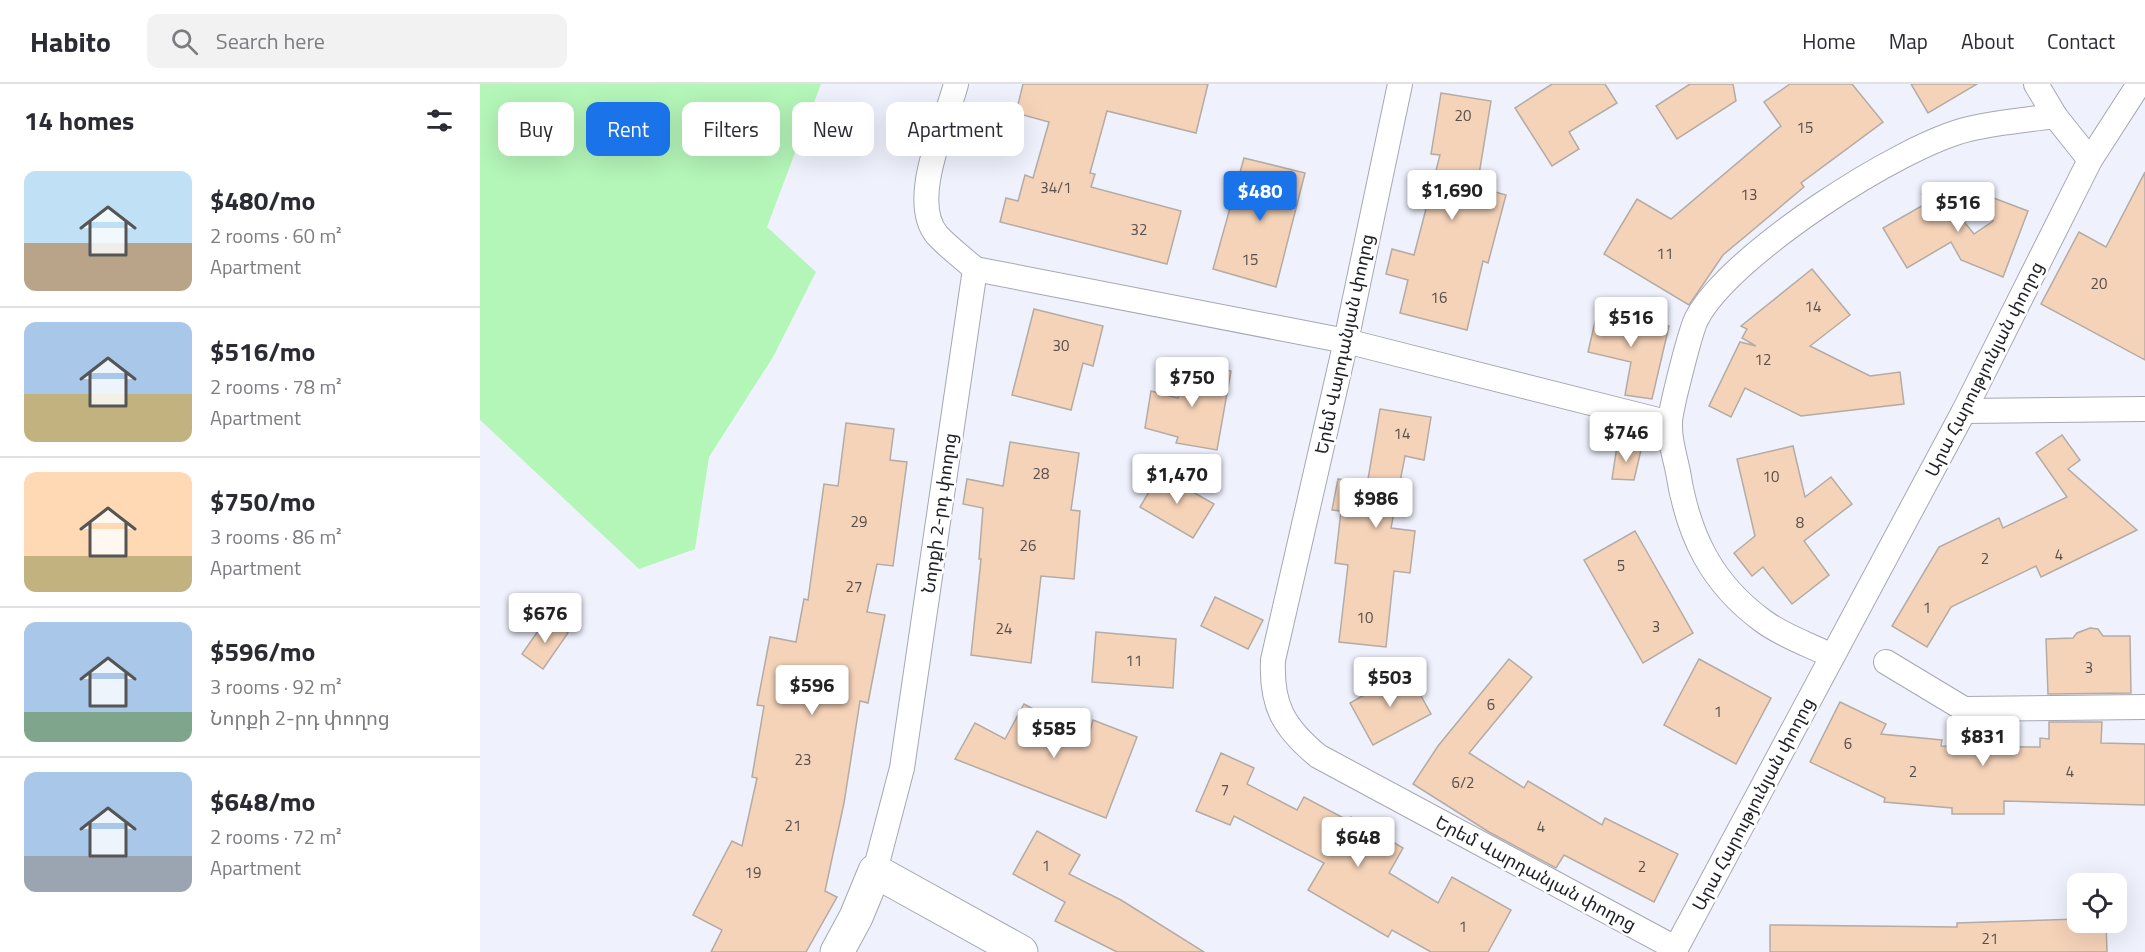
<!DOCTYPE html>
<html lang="en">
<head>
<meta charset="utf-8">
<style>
	body { margin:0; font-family:"Titillium Web","Noto Sans Armenian",sans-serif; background:#f2f2f3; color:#2b2b33; height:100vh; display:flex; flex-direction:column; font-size:22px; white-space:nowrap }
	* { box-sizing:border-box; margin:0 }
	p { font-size:20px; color:#7c7c81 }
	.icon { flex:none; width:33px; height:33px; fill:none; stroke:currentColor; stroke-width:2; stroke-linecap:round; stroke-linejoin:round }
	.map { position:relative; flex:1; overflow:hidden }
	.details { display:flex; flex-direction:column; background:#fff; width:480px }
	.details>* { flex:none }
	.top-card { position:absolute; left:18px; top:18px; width:570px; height:54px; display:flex; gap:12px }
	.tools { position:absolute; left:1587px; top:789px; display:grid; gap:12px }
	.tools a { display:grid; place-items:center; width:60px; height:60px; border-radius:12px; background:#fff; box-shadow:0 6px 24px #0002; font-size:30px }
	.price { position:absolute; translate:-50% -51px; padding:0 14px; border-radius:6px; background:#fff; color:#222; font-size:20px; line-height:39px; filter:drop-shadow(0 2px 3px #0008) }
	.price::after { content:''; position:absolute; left:50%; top:36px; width:18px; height:14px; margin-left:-9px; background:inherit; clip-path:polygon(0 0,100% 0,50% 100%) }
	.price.current { background:#1a73e8; color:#fff }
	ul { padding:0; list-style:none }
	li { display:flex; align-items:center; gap:18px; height:150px; padding:0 24px }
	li+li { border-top:2px solid #e1e1e2 }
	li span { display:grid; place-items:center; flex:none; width:168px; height:120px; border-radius:12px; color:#555 }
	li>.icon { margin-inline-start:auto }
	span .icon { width:72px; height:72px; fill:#fffc; stroke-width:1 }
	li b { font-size:26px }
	h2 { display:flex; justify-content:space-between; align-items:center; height:72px; padding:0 24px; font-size:26px }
	.chip { padding:0 21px; border-radius:12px; background:#fff; box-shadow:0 6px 24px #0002; font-size:21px; line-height:54px }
	.chip.current { background:#1a73e8; color:#fff }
	header { display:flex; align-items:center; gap:36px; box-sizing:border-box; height:84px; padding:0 30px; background:#fff; border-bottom:2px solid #e1e1e2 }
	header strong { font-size:28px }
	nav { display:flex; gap:33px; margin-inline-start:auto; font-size:21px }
	.search { width:420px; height:54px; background:#f2f2f3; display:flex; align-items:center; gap:15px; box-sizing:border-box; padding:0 21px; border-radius:12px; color:#7c7c81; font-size:22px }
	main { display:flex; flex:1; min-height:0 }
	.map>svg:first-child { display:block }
	.green { fill:#b4f5b8 }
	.building { fill:#f5d3b9; stroke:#b4aba4; stroke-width:1.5 }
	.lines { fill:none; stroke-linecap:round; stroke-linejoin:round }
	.street-casing { stroke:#a5a8b3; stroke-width:26 }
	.secondary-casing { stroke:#a5a8b3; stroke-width:35 }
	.street { stroke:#fff; stroke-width:24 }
	.secondary { stroke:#fff; stroke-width:33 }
	.labels { text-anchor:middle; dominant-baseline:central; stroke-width:5; stroke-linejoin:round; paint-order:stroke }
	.number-label { font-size:15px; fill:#564e4b }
	.street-label { font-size:18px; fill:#212226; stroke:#fff }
</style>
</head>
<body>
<header>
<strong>Habito</strong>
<div class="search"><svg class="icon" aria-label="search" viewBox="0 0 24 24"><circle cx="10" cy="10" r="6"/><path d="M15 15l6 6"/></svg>Search here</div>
<nav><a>Home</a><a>Map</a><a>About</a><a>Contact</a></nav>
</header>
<main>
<section class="details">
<h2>14 homes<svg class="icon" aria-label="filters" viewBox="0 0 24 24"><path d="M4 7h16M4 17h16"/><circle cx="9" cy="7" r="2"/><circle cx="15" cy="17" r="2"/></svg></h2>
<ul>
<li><span style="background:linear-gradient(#bfe0f5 60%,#b9a48a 0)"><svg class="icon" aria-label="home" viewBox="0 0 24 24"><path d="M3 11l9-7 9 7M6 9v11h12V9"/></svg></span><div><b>$480/mo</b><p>2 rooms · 60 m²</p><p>Apartment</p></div></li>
<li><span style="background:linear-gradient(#a9c7e8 60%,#c2b280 0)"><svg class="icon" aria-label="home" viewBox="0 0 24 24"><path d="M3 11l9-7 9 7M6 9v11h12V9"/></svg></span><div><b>$516/mo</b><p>2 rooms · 78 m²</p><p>Apartment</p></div></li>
<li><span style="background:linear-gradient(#ffd9b3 70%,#c2b280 0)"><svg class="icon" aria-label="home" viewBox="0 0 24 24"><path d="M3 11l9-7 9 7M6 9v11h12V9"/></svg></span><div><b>$750/mo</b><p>3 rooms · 86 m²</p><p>Apartment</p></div></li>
<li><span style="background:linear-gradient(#a9c7e8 75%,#7fa58c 0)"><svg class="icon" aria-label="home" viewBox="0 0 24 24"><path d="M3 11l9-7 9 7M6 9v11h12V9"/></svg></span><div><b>$596/mo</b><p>3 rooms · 92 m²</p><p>Նորքի 2-րդ փողոց</p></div></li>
<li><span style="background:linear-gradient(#a9c7e8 70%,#9aa5b1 0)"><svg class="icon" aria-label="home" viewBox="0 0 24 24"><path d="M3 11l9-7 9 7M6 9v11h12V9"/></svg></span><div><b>$648/mo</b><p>2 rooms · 72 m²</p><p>Apartment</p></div></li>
</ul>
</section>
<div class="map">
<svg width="1665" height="868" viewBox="0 0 1665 868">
	<rect width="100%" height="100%" fill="#eff2fd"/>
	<polygon class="green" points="0,0 341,0 287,143 336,188 293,273 229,373 215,465 159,485 0,336"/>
	<g class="building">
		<polygon points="543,0 728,0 716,49 627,27 610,89 615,90 611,103 701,127 687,180 520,138 526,114 538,117 545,91 553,94 569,38 536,29"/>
		<polygon points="1072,0 1125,0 1137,19 1089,48 1099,65 1072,82 1035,24"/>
		<polygon points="1210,0 1253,0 1256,17 1197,55 1176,22"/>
		<polygon points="1310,0 1372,0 1403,38 1321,99 1324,103 1243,171 1209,221 1124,170 1157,115 1191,135 1301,42 1284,18"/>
		<polygon points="1431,0 1497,0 1448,29"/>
		<polygon points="961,9 1011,17 997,103 1026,111 1008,179 1003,177 987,246 920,229 928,196 906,190 912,165 934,171 960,71 951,70"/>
		<polygon points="764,74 825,89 796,203 733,185"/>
		<polygon points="1665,88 1665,276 1561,220 1599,148 1626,163"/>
		<polygon points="1454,101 1494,150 1513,137 1495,107 1548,127 1523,193 1481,176 1471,158 1427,184 1403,144 1447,119 1442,110"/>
		<polygon points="1332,185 1370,231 1330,262 1390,292 1420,288 1424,320 1321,332 1265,304 1251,333 1229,322 1260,258 1276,262 1262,254 1267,245 1261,242"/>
		<polygon points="554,225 623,242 613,282 603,279 591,326 532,311"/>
		<polygon points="1118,225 1189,242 1172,315 1145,311 1151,278 1108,268"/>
		<polygon points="707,279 751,287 737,366 696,359 698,353 665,344 671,307 698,314"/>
		<polygon points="900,325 951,333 944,376 925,372 911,444 935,447 930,489 914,487 906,563 859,558 868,481 855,479 861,427 852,426 858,395 887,401"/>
		<polygon points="366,339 414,345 410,376 427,378 413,482 397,480 387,528 405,531 388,619 380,617 364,719 345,807 357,813 326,868 231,868 242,846 213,831 252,757 262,762 277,694 272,693 284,622 277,621 290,553 316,558 324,515 328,516 344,400 358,402"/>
		<polygon points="1582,351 1600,376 1588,385 1657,446 1561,493 1556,482 1471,523 1447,563 1412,542 1459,463 1519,434 1523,444 1587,413 1556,369"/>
		<polygon points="530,358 599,369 591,426 600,427 594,495 561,492 551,579 491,571 501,475 499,475 503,424 483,420 487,395 523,402"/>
		<polygon points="1137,362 1161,366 1154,396 1132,395"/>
		<polygon points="1313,362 1325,413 1351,393 1372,420 1324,457 1349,491 1312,520 1283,483 1272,492 1254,469 1275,452 1257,375"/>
		<polygon points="680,389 734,420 713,454 660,423"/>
		<polygon points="1155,447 1213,549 1163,579 1104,476"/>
		<polygon points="735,513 783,536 768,565 721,542"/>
		<polygon points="67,534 88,549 63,585 42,570"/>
		<polygon points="1610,544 1618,545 1623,552 1650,552 1651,609 1568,610 1566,555 1593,554 1597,549"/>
		<polygon points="616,548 696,555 693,604 612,598"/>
		<polygon points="1029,575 1052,593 989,669 1044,704 1048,697 1122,741 1125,734 1198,770 1174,818 1084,771 1076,784 1009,748 933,700 958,662"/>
		<polygon points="1219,575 1291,614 1256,680 1184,641"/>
		<polygon points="927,587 951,630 893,661 870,619"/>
		<polygon points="1360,618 1406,640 1401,650 1462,656 1461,662 1560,663 1560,654 1569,655 1569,638 1622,638 1621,659 1665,660 1665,721 1524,717 1524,730 1472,730 1472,724 1404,718 1405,714 1330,678"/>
		<polygon points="544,620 608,655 613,636 657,653 626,734 475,675 495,639 525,655"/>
		<polygon points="741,669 774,684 767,700 817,726 824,713 869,737 871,733 923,764 909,789 958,819 972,793 1031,826 1008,868 951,868 912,846 908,853 828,806 844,779 754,732 750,741 716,727"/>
		<polygon points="557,747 600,771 589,790 641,816 724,868 637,868 575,837 585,818 533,790"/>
		<polygon points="1598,835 1598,838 1626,838 1627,868 1290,868 1290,841 1477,843 1477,839"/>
	</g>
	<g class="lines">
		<g class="street-casing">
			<g id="street">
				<path d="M920 0 866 257 793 576C791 621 803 643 838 672L1195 864"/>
				<polyline points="1556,0 1575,32 1610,76"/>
				<polyline points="495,185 866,257 1190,339"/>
				<polyline points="1484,327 1665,325"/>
				<path d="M1352 572C1330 561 1303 552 1283 537 1231 499 1208 451 1198 388 1195 373 1189 355 1190 339 1190 327 1211 244 1217 234 1250 171 1420 61 1489 45 1517 38 1547 36 1575 32"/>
				<polyline points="1406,578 1484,625 1665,623"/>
				<path d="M395 787 422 684 495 185C483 174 468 163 457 151 428 116 466 39 476 0"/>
				<polyline points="1194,868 1484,327 1610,76 1659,0"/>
			</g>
		</g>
		<g class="secondary-casing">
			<polyline id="secondary" points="357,868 376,833 395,787 541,868"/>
		</g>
		<use href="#street" class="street"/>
		<use href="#secondary" class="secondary"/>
	</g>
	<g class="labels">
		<g class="number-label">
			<text x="983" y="31">20</text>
			<text x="1325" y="43">15</text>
			<text x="576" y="103">34/1</text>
			<text x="1269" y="110">13</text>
			<text x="659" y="145">32</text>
			<text x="1185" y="169">11</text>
			<text x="770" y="175">15</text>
			<text x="1619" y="199">20</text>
			<text x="959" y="213">16</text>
			<text x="1333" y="222">14</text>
			<text x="581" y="261">30</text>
			<text x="1283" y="275">12</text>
			<text x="922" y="349">14</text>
			<text x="561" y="389">28</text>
			<text x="1291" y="392">10</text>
			<text x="379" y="437">29</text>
			<text x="1320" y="438">8</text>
			<text x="548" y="461">26</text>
			<text x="1579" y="470">4</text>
			<text x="1505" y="474">2</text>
			<text x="1141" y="481">5</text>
			<text x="374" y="502">27</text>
			<text x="1447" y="523">1</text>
			<text x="885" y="533">10</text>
			<text x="1176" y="542">3</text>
			<text x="524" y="544">24</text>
			<text x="654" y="576">11</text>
			<text x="1609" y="583">3</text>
			<text x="1011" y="620">6</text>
			<text x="1238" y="627">1</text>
			<text x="1368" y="659">6</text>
			<text x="323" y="675">23</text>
			<text x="1433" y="687">2</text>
			<text x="1590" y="687">4</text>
			<text x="983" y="698">6/2</text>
			<text x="745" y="705">7</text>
			<text x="313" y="741">21</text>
			<text x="1061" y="742">4</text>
			<text x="566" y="781">1</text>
			<text x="1162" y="782">2</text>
			<text x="273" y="788">19</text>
			<text x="983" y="842">1</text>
			<text x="1510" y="854">21</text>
		</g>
		<g class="street-label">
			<text transform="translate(864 260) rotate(-78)">Երեմ Վարդանյան փողոց</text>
			<text transform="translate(1504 285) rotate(-63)">Արա Հարությունյան փողոց</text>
			<text transform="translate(459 429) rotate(-82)">Նորքի 2-րդ փողոց</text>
			<text transform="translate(1273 720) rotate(-62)">Արա Հարությունյան փողոց</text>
			<text transform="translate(1056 789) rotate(28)">Երեմ Վարդանյան փողոց</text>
		</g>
	</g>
</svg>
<div class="tools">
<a><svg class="icon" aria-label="locate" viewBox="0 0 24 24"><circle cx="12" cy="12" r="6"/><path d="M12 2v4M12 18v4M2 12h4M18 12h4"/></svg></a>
</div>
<b class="price" style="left:972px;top:137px">$1,690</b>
<b class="price current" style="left:780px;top:138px">$480</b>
<b class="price" style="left:1478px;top:149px">$516</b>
<b class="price" style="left:1151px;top:264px">$516</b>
<b class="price" style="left:712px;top:324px">$750</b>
<b class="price" style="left:1146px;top:379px">$746</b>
<b class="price" style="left:697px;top:421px">$1,470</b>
<b class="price" style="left:896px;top:445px">$986</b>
<b class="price" style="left:65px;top:560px">$676</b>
<b class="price" style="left:910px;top:624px">$503</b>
<b class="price" style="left:332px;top:632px">$596</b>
<b class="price" style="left:574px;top:675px">$585</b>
<b class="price" style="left:1503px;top:683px">$831</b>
<b class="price" style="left:878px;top:784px">$648</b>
<div class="top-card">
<a class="chip">Buy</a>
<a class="chip current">Rent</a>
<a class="chip">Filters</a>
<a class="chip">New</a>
<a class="chip">Apartment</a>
</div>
</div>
</main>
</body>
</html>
